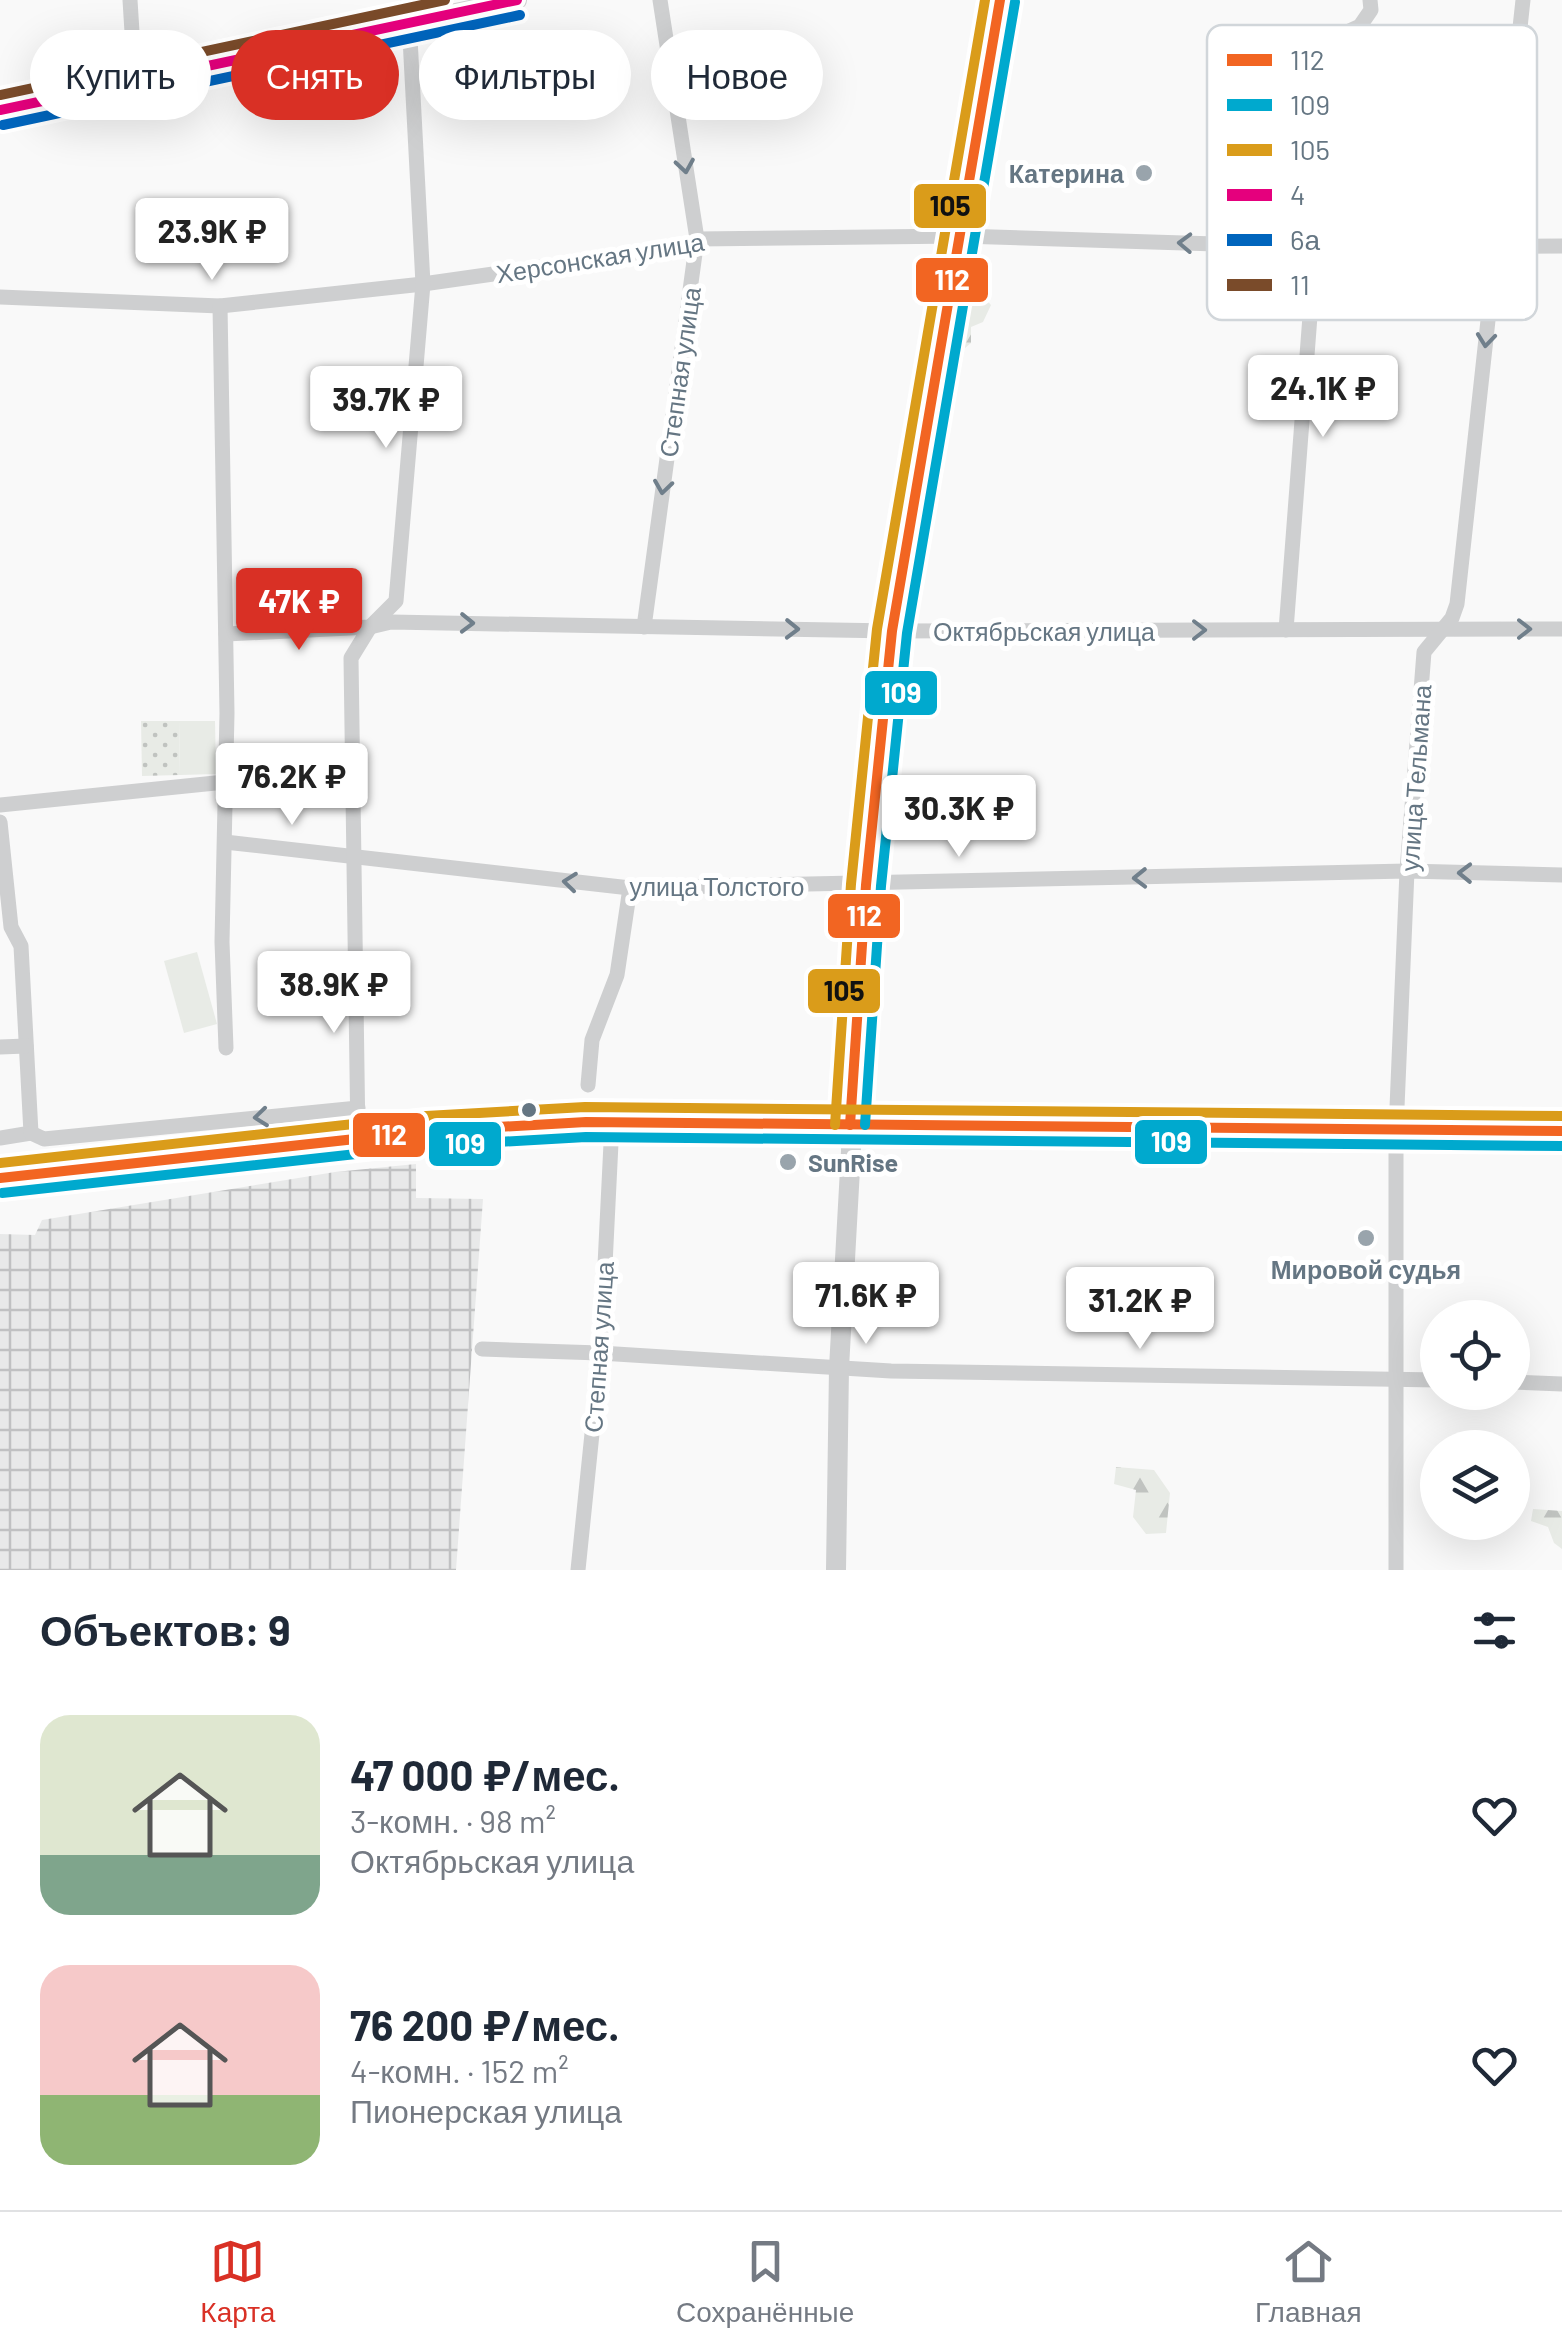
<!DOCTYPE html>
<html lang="ru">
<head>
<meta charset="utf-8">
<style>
	body { margin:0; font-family:Barlow,sans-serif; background:#f6f6f7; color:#1f2937; height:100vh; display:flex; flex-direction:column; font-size:38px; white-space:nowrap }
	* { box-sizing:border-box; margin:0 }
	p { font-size:32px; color:#747a83 }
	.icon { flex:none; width:55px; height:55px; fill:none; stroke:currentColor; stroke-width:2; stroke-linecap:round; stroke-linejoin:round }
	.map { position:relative; height:1570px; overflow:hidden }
	.panel { display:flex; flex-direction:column; background:#fff; flex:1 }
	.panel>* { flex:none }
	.banner { position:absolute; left:30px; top:30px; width:1000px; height:90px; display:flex; gap:20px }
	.tools { position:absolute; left:1420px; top:1300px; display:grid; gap:20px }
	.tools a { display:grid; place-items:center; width:110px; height:110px; border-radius:50%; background:#fff; box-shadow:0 10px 40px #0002; font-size:50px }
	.price { position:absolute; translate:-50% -85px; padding:0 22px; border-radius:10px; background:#fff; color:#222; font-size:32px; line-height:65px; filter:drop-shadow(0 2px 5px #0008) }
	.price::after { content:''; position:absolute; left:50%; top:60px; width:30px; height:22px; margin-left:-15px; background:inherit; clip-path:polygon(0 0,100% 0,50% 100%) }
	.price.current { background:#d93025; color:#fff }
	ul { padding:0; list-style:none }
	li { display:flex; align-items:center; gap:30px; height:250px; padding:0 40px }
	li span { display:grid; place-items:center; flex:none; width:280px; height:200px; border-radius:30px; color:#555 }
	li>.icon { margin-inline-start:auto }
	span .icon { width:120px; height:120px; fill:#fffc; stroke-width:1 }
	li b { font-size:42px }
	h2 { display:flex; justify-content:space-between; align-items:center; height:120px; padding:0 40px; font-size:42px }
	.pill { padding:0 35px; border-radius:45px; background:#fff; box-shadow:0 10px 40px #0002; font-size:35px; line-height:90px }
	.pill.current { background:#d93025; color:#fff }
	.menu { display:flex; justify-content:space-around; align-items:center; height:140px; border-top:2px solid #e0e1e3; background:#fff; font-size:28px; color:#747a83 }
	.menu a { display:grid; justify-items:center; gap:5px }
	.menu .current { color:#d93025 }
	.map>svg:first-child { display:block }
	.industrial { fill:url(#industrial-grid) }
	.forest { fill:url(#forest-firs) }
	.park { fill:url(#park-dots) }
	.pitch { fill:#e8ebe6 }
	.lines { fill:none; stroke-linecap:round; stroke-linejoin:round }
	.primary-casing { stroke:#d5d6d7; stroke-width:30 }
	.minor { stroke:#cecfd0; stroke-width:15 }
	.tertiary { stroke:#cecfd0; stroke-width:20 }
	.primary { stroke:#e1e2e2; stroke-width:25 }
	.bus-1-casing { stroke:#fff; stroke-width:18 }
	.bus-2-casing { stroke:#fff; stroke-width:18 }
	.bus-3-casing { stroke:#fff; stroke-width:18 }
	.bus-4-casing { stroke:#fff; stroke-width:18 }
	.bus-5-casing { stroke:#fff; stroke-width:18 }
	.bus-6-casing { stroke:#fff; stroke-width:18 }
	.bus-1 { stroke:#f26522; stroke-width:10 }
	.bus-2 { stroke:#00a9ce; stroke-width:10 }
	.bus-3 { stroke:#da9c1a; stroke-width:10 }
	.bus-4 { stroke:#e5007d; stroke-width:10 }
	.bus-5 { stroke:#0065bd; stroke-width:10 }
	.bus-6 { stroke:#7a4b2a; stroke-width:10 }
	.oneway { stroke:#707f8b }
	.poi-dot { fill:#99a4ac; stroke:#fff; stroke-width:4 }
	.bus-dot { fill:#657683; stroke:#fff; stroke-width:4 }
	.labels { text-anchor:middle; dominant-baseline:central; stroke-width:10; stroke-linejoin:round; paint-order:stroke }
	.poi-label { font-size:25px; font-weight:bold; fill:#657683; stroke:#fff; text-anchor:end }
	.street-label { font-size:25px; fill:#657683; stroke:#fff }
	.key { fill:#fff; stroke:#d1d6da; stroke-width:2.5 }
	.key-label { font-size:28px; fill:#657683 }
	.line-badge { stroke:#fff; stroke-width:4 }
	.badge-label { font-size:28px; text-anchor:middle; font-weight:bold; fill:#fff }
	.pale-badge-label { font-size:28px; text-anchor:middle; font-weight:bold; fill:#111 }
</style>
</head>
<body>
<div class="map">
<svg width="1562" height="1570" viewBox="0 0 1562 1570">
	<defs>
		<pattern id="industrial-grid" width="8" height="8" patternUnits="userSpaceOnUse" patternTransform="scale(2.5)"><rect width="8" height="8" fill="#e8e9e9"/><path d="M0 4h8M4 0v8" fill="none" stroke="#c0c1c2"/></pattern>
		<pattern id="forest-firs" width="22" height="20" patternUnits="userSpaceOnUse" patternTransform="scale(2.5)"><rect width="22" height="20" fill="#e8ebe6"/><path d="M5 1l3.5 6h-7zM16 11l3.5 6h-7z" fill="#c0c3c0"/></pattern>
		<pattern id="park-dots" width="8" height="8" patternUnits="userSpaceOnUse" patternTransform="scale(2.5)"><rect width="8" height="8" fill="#e8ebe6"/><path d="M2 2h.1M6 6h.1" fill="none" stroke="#c0c3c0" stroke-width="1.8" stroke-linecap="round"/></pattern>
	</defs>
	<rect width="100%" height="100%" fill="#f9f9f9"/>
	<polygon class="industrial" points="416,1164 416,1198 483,1199 456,1570 0,1570 0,1234 35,1235 42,1220 335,1172"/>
	<g class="forest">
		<polygon points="977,290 991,305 983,322 971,327 971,343 965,348 955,348 961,302 966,292"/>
		<polygon points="1116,1467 1154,1470 1170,1493 1166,1533 1146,1534 1133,1517 1136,1490 1114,1484"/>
		<polygon points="1533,1509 1562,1511 1562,1549 1554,1543 1548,1527 1531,1521"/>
	</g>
	<polygon class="park" points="141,721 179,721 180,775 142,776"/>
	<g class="pitch">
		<polygon points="179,721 215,721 216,774 180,775"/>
		<polygon points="197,952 217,1024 184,1033 164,961"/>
	</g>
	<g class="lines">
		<g class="primary-casing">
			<polyline id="primary" points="0,1178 428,1131 586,1122 1562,1131"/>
		</g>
		<g class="minor">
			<polyline points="130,0 135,80"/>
			<polyline points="0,297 220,306 423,284 683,247 697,239 961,236 1315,247 1562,246"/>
			<polyline points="220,306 227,713 222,942 226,1048"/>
			<polyline points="644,627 697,239 660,0"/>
			<polyline points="1286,630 1323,146 1326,52 1336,37 1360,26 1371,10 1370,0"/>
			<polyline points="226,634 370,627 391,622 892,631 1562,629"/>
			<polyline points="0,805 225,782"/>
			<polyline points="0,822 11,927 21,946 31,1133 0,1138"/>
			<polyline points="225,842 630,888 1407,871 1562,875"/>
			<polyline points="0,1047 26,1046"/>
			<polyline points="588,1085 592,1040 617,975 630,888"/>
			<polyline points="31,1133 44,1139 358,1108"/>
			<polyline points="358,1139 351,658 370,627 396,601 423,284 408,0"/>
			<polyline points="482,1349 600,1353 891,1371 1438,1380"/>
			<polyline points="1512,1382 1562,1384"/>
			<polyline points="578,1570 601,1346 612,1123"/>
			<polyline points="1396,1570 1396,1131 1407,871 1424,652 1452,618 1457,604 1523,0"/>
		</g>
		<g class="tertiary">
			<polyline points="0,110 517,0"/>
			<polyline points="836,1570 839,1368 851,1151 850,1099 866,885 889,654 1000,0"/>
		</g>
		<use href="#primary" class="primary"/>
		<g class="bus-1-casing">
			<g id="bus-1">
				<polyline points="850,1125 866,885 892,631 1000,0"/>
				<polyline points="0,1178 428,1131 586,1122 1562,1131"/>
			</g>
		</g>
		<g class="bus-2-casing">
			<g id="bus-2">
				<polyline points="865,1125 881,886 907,633 1015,2"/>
				<polyline points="2,1193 429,1146 586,1137 1562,1146"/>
			</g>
		</g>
		<g class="bus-3-casing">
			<g id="bus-3">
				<polyline points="835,1125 851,884 877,629 985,0"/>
				<polyline points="0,1163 426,1116 585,1107 1562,1116"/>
			</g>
		</g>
		<g class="bus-4-casing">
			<polyline id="bus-4" points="0,110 517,0"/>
		</g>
		<g class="bus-5-casing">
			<polyline id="bus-5" points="3,125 520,15"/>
		</g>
		<g class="bus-6-casing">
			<polyline id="bus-6" points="0,95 445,0"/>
		</g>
		<use href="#bus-1" class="bus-1"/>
		<use href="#bus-2" class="bus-2"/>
		<use href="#bus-3" class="bus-3"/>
		<use href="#bus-4" class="bus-4"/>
		<use href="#bus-5" class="bus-5"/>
		<use href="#bus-6" class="bus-6"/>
	</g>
	<defs><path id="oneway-chevron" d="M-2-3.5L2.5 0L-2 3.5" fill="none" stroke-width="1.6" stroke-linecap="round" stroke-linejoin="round" transform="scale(2.5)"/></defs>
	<g class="oneway">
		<use href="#oneway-chevron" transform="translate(685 166) rotate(81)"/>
		<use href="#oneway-chevron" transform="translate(1185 243) rotate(-178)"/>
		<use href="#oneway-chevron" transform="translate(1486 340) rotate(96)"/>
		<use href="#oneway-chevron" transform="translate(663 487) rotate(98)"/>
		<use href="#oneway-chevron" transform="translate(467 623) rotate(1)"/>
		<use href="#oneway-chevron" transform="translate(792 629) rotate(1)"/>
		<use href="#oneway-chevron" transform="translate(1524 629)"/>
		<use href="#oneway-chevron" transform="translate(1199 630)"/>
		<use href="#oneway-chevron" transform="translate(1465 873) rotate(-179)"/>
		<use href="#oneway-chevron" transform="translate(1140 878) rotate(179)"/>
		<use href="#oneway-chevron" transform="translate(570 882) rotate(-174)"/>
		<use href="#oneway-chevron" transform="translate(261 1117) rotate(174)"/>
	</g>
	<g class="poi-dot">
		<circle cx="1144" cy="173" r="10"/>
		<circle cx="788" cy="1162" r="10"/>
		<circle cx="1366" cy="1238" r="10"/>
	</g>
	<circle class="bus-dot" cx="529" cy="1110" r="9"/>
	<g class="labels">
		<g class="poi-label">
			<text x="1124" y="173">Катерина</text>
			<text x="808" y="1162" text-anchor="start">SunRise</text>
			<text x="1366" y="1269" text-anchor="middle">Мировой судья</text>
		</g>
		<g class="street-label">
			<text transform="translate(600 257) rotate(-9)">Херсонская улица</text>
			<text transform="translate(679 372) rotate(-82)">Степная улица</text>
			<text x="1044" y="631">Октябрьская улица</text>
			<text transform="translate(1415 778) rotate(-86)">улица Тельмана</text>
			<text x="717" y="886">улица Толстого</text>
			<text transform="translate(598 1347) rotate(-86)">Степная улица</text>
		</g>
	</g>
	<rect x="1207" y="25" width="330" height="295" rx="15" class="key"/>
	<rect x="1227" y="54" width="45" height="12" fill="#f26522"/>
	<rect x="1227" y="99" width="45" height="12" fill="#00a9ce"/>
	<rect x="1227" y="144" width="45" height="12" fill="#da9c1a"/>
	<rect x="1227" y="189" width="45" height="12" fill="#e5007d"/>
	<rect x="1227" y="234" width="45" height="12" fill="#0065bd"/>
	<rect x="1227" y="279" width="45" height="12" fill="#7a4b2a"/>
	<g class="key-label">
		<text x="1290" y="70">112</text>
		<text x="1290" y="115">109</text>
		<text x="1290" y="160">105</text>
		<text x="1290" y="205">4</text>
		<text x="1290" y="250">6а</text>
		<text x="1290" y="295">11</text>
	</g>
	<g class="line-badge">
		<rect x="912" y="182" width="76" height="48" rx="10" fill="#da9c1a"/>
		<rect x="914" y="256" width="76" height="48" rx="10" fill="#f26522"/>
		<rect x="863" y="669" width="76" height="48" rx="10" fill="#00a9ce"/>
		<rect x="826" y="892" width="76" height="48" rx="10" fill="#f26522"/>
		<rect x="806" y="967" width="76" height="48" rx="10" fill="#da9c1a"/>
		<rect x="351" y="1111" width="76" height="48" rx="10" fill="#f26522"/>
		<rect x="1133" y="1118" width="76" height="48" rx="10" fill="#00a9ce"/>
		<rect x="427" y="1120" width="76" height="48" rx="10" fill="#00a9ce"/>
	</g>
	<g class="badge-label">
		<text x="952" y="290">112</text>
		<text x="901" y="703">109</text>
		<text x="864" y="926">112</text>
		<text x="389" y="1145">112</text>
		<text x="1171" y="1152">109</text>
		<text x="465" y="1154">109</text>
	</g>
	<g class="pale-badge-label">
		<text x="950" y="216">105</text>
		<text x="844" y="1001">105</text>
	</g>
</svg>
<div class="tools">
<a><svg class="icon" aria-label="locate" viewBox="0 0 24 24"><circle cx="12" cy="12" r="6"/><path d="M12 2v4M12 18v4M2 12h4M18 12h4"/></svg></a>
<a><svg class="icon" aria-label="layers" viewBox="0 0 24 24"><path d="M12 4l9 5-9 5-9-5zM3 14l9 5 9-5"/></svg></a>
</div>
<b class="price" style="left:212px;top:283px">23.9K ₽</b>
<b class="price" style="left:1323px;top:440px">24.1K ₽</b>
<b class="price" style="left:386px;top:451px">39.7K ₽</b>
<b class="price current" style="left:299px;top:653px">47K ₽</b>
<b class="price" style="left:292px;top:828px">76.2K ₽</b>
<b class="price" style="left:959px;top:860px">30.3K ₽</b>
<b class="price" style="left:334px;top:1036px">38.9K ₽</b>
<b class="price" style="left:866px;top:1347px">71.6K ₽</b>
<b class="price" style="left:1140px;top:1352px">31.2K ₽</b>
<div class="banner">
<a class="pill">Купить</a>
<a class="pill current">Снять</a>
<a class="pill">Фильтры</a>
<a class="pill">Новое</a>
</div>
</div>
<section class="panel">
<h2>Объектов: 9<svg class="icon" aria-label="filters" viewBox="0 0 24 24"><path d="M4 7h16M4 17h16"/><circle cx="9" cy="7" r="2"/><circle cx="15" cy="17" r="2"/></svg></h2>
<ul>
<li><span style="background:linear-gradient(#dfe7d0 70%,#7fa58c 0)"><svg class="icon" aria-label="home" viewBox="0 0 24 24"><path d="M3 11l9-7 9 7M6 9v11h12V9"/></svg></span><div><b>47 000 ₽/мес.</b><p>3-комн. · 98 m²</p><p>Октябрьская улица</p></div><svg class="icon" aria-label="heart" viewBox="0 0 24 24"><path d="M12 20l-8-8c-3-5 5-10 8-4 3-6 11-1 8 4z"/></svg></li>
<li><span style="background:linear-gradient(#f6c9c9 65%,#8fb573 0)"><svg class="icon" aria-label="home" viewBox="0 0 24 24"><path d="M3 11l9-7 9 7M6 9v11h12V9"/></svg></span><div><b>76 200 ₽/мес.</b><p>4-комн. · 152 m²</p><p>Пионерская улица</p></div><svg class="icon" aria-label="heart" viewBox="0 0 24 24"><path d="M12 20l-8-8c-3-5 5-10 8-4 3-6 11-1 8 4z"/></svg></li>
</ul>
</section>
<nav class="menu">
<a class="current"><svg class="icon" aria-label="map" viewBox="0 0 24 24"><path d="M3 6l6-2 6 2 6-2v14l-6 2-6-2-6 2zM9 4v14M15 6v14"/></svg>Карта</a>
<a><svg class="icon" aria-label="saved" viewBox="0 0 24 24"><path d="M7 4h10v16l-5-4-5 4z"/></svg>Сохранённые</a>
<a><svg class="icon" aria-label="home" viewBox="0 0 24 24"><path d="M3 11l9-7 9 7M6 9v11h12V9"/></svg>Главная</a>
</nav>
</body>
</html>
